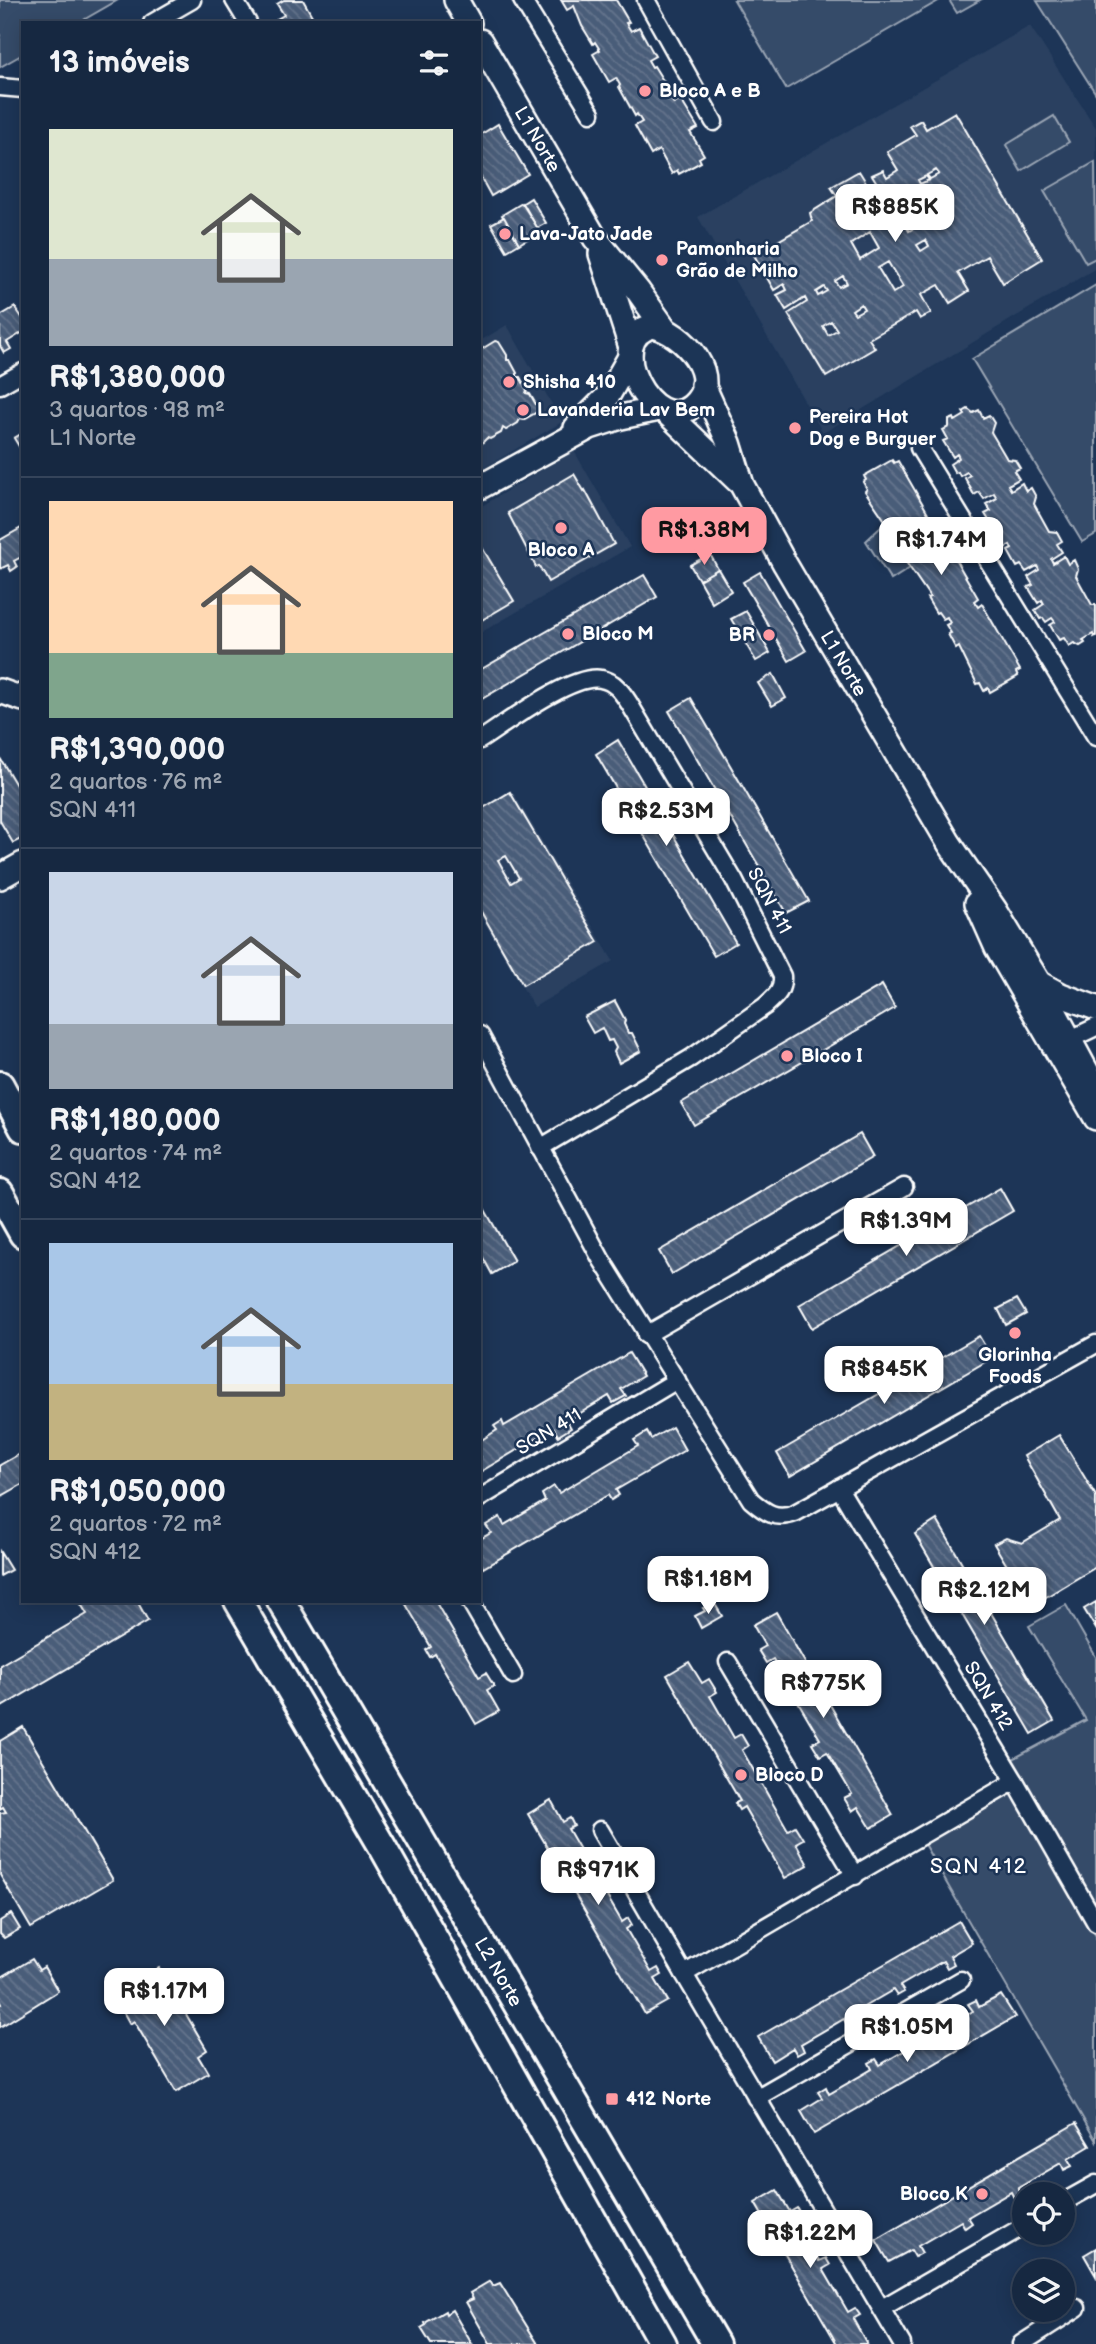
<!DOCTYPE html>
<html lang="pt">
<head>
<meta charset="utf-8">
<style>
	body { margin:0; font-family:"Balsamiq Sans",sans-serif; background:#1f3048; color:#f1f3f6; height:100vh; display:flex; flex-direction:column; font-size:26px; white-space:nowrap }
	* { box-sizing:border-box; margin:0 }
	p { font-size:23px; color:#9ea6b1 }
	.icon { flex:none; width:38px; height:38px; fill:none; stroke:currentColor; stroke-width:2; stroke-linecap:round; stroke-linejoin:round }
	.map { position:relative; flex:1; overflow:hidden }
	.details { position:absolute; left:21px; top:21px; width:460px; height:1582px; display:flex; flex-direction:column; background:#162841; border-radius:0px; box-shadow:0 4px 18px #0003,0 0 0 2px #35445a }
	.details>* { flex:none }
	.tools { position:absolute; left:1012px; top:2182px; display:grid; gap:14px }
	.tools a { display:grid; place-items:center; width:63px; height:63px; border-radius:50%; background:#162841; box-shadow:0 4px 18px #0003,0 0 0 2px #35445a; font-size:35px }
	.price { position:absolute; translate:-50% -60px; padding:0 16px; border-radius:14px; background:#fff; color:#222; font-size:23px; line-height:46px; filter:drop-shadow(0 2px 4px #0008) }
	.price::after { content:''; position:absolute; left:50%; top:42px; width:21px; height:16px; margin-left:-10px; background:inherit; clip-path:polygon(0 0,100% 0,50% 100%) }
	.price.active { background:#ff9aa2; color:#111 }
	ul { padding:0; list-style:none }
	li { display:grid; align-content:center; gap:14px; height:371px; padding:0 28px }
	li+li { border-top:2px solid #35445a }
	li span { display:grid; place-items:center; height:217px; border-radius:0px; color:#555 }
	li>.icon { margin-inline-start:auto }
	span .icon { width:126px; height:126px; fill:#fffc; stroke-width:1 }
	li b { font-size:30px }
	h2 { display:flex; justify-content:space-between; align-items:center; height:84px; padding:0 28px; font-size:30px }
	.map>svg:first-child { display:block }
	.built { fill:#2a4161 }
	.green { fill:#364b69; stroke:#9aa5b4; stroke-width:2 }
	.building { fill:url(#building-back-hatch); stroke:#fff; stroke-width:2; fill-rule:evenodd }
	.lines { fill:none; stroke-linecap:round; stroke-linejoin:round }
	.street-casing { stroke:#fff; stroke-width:21 }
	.secondary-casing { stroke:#fff; stroke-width:28 }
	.primary-casing { stroke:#fff; stroke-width:32 }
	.street { stroke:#1d3557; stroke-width:16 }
	.secondary { stroke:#1d3557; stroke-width:23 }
	.primary { stroke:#1d3557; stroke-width:26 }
	.poi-dot { fill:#ff9aa2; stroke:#1d3557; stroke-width:2.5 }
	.labels { text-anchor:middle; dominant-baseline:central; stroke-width:5; stroke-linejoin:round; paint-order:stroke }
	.poi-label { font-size:19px; font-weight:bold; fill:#fff; stroke:#1d3557; text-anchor:start }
	.street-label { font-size:19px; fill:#fff; stroke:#1d3557 }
	.neighbourhood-label { font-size:21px; letter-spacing:2px; fill:#fff; stroke:#1d3557 }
</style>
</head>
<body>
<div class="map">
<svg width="1096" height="2344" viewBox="0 0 1096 2344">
	<defs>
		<pattern id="building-back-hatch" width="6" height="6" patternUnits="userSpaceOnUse" patternTransform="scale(1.75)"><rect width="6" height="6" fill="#4a5d79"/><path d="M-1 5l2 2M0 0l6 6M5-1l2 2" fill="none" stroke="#65758d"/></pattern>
	</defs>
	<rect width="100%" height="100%" fill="#1d3557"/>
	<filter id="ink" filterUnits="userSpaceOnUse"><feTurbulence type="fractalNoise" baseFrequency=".0143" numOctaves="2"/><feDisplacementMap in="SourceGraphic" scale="14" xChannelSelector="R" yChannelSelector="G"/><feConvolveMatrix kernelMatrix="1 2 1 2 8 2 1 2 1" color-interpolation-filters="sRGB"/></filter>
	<g filter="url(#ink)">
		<g class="built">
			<polygon points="1030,26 1096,128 1096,268 823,433 698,217"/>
			<polygon points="507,325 562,422 480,470 480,341"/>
			<polygon points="574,451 630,547 480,633 480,507"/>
			<polygon points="513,792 613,961 534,1007 480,915 480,812"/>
		</g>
		<g class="green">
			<polygon points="0,0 118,0 78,23 23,23 23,54 0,67"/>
			<polygon points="734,0 940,0 786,89"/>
			<polygon points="949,0 980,0 957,13"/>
			<polygon points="1096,0 1096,94 1037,1"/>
			<polygon points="1054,116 1069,142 1021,171 1006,145"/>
			<polygon points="1095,162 1096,258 1086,263 1044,191"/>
			<polygon points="1096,285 1096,534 1082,542 972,359"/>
			<polygon points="883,525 910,568 891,580 866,541"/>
			<polygon points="1066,1605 1096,1657 1096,1908 1011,1760 1086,1720 1029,1626"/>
			<polygon points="1013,1793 1096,1936 1096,2141 924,1844"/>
		</g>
		<g class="building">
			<polygon points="284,0 303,0 316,23 279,23 277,19 284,15 277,4"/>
			<polygon points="561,0 616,0 629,22 626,23 631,31 639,27 655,56 648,60 652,67 654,66 672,95 669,96 674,104 681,100 698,128 690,132 704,155 699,158 701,162 679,174 677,170 672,174 659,150 651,155 635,126 642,122 637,114 635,116 619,87 620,85 616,78 609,82 593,54 600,50 595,42 593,44 582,26 574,6 567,10"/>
			<path d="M955 112 1042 259 1003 283 987 256 958 273 969 291 950 303 939 285 921 295 931 313 920 319 916 312 869 339 875 348 826 377 788 314 807 302 805 298 786 310 777 295 787 290 784 284 774 290 754 255 812 221 810 213 837 196 831 187 859 171 869 187 877 183 872 175 883 170 887 177 898 170 887 152 916 135 910 126 921 120 926 129ZM936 170 939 174 930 179 927 175ZM926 176 929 180 920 184 918 180ZM878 204 880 208 863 218 861 214ZM943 204 947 209 938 214 935 209ZM934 209 937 214 928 220 925 215ZM924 216 926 220 918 225 916 220ZM914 221 917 226 909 231 906 226ZM870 232 879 248 860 260 851 244ZM926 240 929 246 921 251 917 245ZM888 262 903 287 893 293 878 268ZM843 276 847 283 839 287 835 281ZM824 287 827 291 818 296 816 292ZM861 304 864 309 855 314 852 310ZM831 321 837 330 828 335 823 326Z"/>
			<polygon points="498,124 528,174 491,196 480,176 480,135"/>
			<polygon points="531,198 546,223 537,228 523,203"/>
			<polygon points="522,203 540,232 519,244 502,215"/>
			<polygon points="504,217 519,244 507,251 491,224"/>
			<polygon points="15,307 23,319 23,332 7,342 11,349 4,353 0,346 0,316"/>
			<polygon points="495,341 499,342 507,355 507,360 510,360 517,373 517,377 520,377 527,390 526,393 530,394 538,408 537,412 523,420 520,419 518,423 506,430 503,428 501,433 490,439 487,438 480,445 480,353 482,349"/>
			<polygon points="968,409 973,413 979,410 983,418 989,415 994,423 991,432 1007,459 1015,460 1020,468 1014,471 1019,479 1008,485 1011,490 1022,483 1026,491 1031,488 1036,497 1034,504 1049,531 1057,532 1062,541 1057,544 1062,552 1051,559 1053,563 1064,556 1068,564 1074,560 1078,569 1076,576 1092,605 1096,605 1096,636 1094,637 1093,634 1083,640 1085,643 1080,646 1074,643 1069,646 1064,638 1059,640 1050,625 1055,622 1052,618 1046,622 1043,618 1040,619 1035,610 1044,604 1042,600 1038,603 1028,587 1033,585 1028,577 1039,570 1037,566 1026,572 1021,565 1017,567 1008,551 1012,549 1010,545 1003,549 1000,545 998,546 992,537 1002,531 1000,527 995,530 985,514 991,511 986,504 997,498 994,493 984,499 979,492 974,495 965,478 970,475 967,472 960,476 958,472 955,473 950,464 959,458 957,454 953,457 943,441 948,439 943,430 949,427 949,420 954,418 955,421 965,415 963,412"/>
			<polygon points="23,433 23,453 14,438"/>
			<polygon points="892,460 894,463 898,461 936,527 932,529 936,535 940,533 978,598 974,601 978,607 982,604 1020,670 1016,672 1018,676 990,692 988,688 984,691 980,683 977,684 959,647 956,649 948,634 951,633 946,625 950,623 947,617 943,619 938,612 936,613 927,598 930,597 906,562 909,561 904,553 908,551 905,545 901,547 896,539 894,541 885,527 888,525 865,491 867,489 863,482 866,480 864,476"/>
			<polygon points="574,474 584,491 585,490 614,544 548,582 539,566 536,567 508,513"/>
			<polygon points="23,527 23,556 14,561 17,567 11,571 8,565 0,569 0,540"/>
			<polygon points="480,544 514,601 480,621"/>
			<polygon points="710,554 718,569 699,580 690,565"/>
			<polygon points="718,569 731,591 712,603 699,580"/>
			<polygon points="760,572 806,651 789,661 743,582"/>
			<polygon points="644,575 657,597 480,700 480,670"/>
			<polygon points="746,611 770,653 756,661 731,619"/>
			<polygon points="773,674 786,698 772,706 758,683"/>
			<polygon points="691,698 809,901 786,913 669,711"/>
			<polygon points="618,740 736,943 714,956 596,754"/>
			<polygon points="0,758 23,797 23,825 20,827 23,838 13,843 0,821"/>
			<path d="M510 792 598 942 523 985 480 910V810ZM506 856 519 878 511 883 498 860Z"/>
			<polygon points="882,985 895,1008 694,1125 681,1103"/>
			<polygon points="615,1001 625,1020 624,1024 628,1033 632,1033 641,1051 619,1063 614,1052 616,1048 612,1040 608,1041 602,1028 593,1033 584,1017"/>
			<polygon points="860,1134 873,1157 672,1274 659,1251"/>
			<polygon points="1000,1188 1013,1211 812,1328 799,1305"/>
			<polygon points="480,1201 514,1261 492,1274 480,1252"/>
			<polygon points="1017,1299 1026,1314 1006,1325 998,1309"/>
			<polygon points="979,1336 992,1358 790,1476 777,1453"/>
			<polygon points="629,1353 643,1376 621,1389 626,1396 613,1403 609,1396 567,1421 571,1428 558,1436 554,1428 480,1472 480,1441 497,1430 494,1426 502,1421 504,1426"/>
			<polygon points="672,1427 685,1450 616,1490 619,1495 611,1500 608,1495 483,1568 480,1562 480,1539 491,1533 486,1525 500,1517 504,1525 545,1501 542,1494 554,1486 559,1493 638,1446 634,1440 647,1432 651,1439"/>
			<polygon points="1059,1435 1096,1496 1096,1567 1031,1606 994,1544 1006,1538 1022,1543 1060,1520 1024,1456"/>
			<polygon points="23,1452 23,1484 0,1497 0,1465"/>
			<polygon points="937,1520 1054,1721 1032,1734 915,1534"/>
			<polygon points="0,1552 11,1570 0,1576"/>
			<polygon points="79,1601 137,1601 148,1621 0,1708 0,1665 87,1614"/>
			<polygon points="404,1601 435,1601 479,1677 486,1673 494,1686 487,1690 499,1711 476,1724 435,1654 430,1657 426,1650 431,1647"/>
			<polygon points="1096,1602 1096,1629 1084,1609"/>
			<polygon points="715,1604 722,1616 701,1628 695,1616 705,1611 703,1608"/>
			<polygon points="776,1612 816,1682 821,1680 825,1687 821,1689 893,1815 871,1828 858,1807 852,1811 844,1798 852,1794 827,1752 820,1756 812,1743 820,1739 773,1659 766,1663 758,1650 765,1646 753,1625"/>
			<polygon points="689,1662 702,1683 709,1679 717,1692 710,1696 734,1738 741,1734 748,1746 742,1750 788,1830 795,1826 803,1839 796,1843 808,1865 785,1878 744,1807 739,1810 735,1803 740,1801 667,1675"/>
			<polygon points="23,1727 113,1880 31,1928 0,1875 0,1813 6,1812 3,1807 0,1809 0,1741"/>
			<polygon points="551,1800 563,1822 570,1818 574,1826 568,1829 593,1872 599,1868 603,1876 597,1879 622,1922 628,1918 632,1925 626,1929 651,1972 658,1968 662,1975 655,1979 668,2001 645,2014 528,1814"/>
			<polygon points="11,1914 20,1929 4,1938 0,1934 0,1921"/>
			<polygon points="959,1921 972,1943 950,1956 954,1964 947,1968 943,1961 900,1986 904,1992 897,1996 893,1990 850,2015 854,2021 847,2025 844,2019 801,2044 804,2051 797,2055 793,2048 772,2061 758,2037"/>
			<polygon points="32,1959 39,1970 44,1967 58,1991 0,2027 0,2005 2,2004 0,2000 0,1978"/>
			<polygon points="159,1968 207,2050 198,2056 208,2073 176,2092 134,2021 130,2024 113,1994"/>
			<polygon points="1001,1995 1015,2017 814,2134 801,2111 822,2098 818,2092 826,2087 829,2094 872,2069 869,2063 876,2059 880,2065 922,2040 918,2034 926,2029 930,2036 973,2011 968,2004 976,2000 979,2007"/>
			<polygon points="1076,2123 1090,2146 1068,2159 1072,2166 1064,2170 1061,2163 1018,2188 1022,2195 1015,2200 1011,2192 968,2217 972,2223 965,2228 961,2221 918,2246 922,2253 915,2257 911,2250 889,2262 876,2240"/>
			<polygon points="777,2190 790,2212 797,2208 801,2215 795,2219 819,2261 826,2258 830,2265 823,2269 848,2312 855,2308 860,2315 853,2319 867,2344 837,2344 755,2203"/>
			<polygon points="1096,2248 1096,2276 1084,2255"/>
			<polygon points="490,2281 493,2286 500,2283 538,2344 490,2344 466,2302 473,2299 470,2293"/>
			<polygon points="452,2310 472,2344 431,2344 421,2328 426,2325 425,2323 445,2311 446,2314"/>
		</g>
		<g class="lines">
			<g class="street-casing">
				<g id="street">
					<polyline points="234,0 248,23"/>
					<polyline points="522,0 591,113"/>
					<polyline points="646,0 714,122"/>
					<polyline points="152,23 192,0"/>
					<polyline points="0,87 23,89"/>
					<polyline points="0,385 23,372"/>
					<polyline points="919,448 1096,737"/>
					<path d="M480 740C505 724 572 673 601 679 614 681 622 692 629 703L734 880 782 976C783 991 776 996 765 1006L691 1058 540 1148"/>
					<path d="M480 1035 601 1259 751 1500C766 1513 776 1520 795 1513L1096 1344"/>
					<polyline points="1060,1044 1096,1027"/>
					<polyline points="646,1335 904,1187"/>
					<polyline points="839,1488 1015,1781 1096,1923"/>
					<polyline points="480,1498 677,1380"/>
					<polyline points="470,1601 513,1675"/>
					<polyline points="728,1662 855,1876"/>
					<polyline points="600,1830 684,1974"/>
					<polyline points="756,2098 961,1980"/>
					<polyline points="1062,2203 1096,2184"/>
					<polyline points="882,2308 1024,2226"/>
					<polyline points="902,2344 684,1974 1015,1781"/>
					<polyline points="1021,2344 1077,2308"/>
				</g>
			</g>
			<g class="secondary-casing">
				<g id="secondary">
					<polyline points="456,0 469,23"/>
					<path id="s1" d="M480 41 595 238 638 291 665 329"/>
					<polyline points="601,254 630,344"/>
					<path d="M653 326C683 332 725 378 692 406 652 440 599 337 653 326Z"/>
					<path id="s2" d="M703 385 729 443 742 485 785 564 949 843 995 910 1039 983 1096 1089"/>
					<polyline points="667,413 737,480"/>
					<polyline points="576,428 607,397 630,357"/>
					<polyline points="480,487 590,427 621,417 659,409"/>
					<polyline points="0,691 23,699"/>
					<polyline points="0,877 23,864"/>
					<polyline points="977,903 997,948 1096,1118"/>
					<polyline points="1039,983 1061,995 1096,1008"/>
				</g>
			</g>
			<g class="primary-casing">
				<g id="primary">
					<polyline points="0,1085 23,1128"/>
					<polyline points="0,1193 23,1234"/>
					<polyline points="238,1601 382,1846 663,2344"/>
					<path id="s3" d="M281 1601 716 2344"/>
				</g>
			</g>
			<use href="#street" class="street"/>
			<use href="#secondary" class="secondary"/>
			<use href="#primary" class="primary"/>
		</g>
	</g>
	<g class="poi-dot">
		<circle cx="645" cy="91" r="7"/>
		<circle cx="505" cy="234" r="7"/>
		<circle cx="662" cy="260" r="7"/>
		<circle cx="509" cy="382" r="7"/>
		<circle cx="523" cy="410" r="7"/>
		<circle cx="795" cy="428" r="7"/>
		<circle cx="561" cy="528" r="7"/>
		<circle cx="568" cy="634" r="7"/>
		<circle cx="769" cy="635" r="7"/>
		<circle cx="787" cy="1056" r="7"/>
		<circle cx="1015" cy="1333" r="7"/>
		<circle cx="741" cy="1775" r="7"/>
		<rect x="605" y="2092" width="14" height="14" rx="3.5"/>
		<circle cx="982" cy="2194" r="7"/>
	</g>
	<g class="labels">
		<g class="poi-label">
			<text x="659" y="91">Bloco A e B</text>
			<text x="519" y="234">Lava-Jato Jade</text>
			<text x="676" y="249">Pamonharia<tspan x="676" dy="22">Grão de Milho</tspan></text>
			<text x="523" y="382">Shisha 410</text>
			<text x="537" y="410">Lavanderia Lav Bem</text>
			<text x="809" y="417">Pereira Hot<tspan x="809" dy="22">Dog e Burguer</tspan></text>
			<text x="561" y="550" text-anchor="middle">Bloco A</text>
			<text x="582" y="634">Bloco M</text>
			<text x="755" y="635" text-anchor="end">BR</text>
			<text x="801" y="1056">Bloco I</text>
			<text x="1015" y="1355" text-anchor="middle">Glorinha<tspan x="1015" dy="22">Foods</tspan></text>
			<text x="755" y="1775">Bloco D</text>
			<text x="626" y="2099">412 Norte</text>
			<text x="968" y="2194" text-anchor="end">Bloco K</text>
		</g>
		<g class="street-label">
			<text stroke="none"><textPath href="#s1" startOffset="114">L1 Norte</textPath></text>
			<text stroke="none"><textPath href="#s2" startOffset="313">L1 Norte</textPath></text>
			<text transform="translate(769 901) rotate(62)">SQN 411</text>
			<text transform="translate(549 1432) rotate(-31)">SQN 411</text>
			<text transform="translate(988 1696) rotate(59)">SQN 412</text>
			<text stroke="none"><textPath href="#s3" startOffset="430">L2 Norte</textPath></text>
		</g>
		<g class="neighbourhood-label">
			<text x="979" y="1866">SQN 412</text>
		</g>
	</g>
</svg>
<div class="tools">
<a><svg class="icon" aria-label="locate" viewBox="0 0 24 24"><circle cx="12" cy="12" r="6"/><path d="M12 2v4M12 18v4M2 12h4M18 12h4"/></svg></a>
<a><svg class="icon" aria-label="layers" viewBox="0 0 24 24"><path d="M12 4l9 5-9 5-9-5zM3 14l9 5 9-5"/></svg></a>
</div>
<b class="price" style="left:895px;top:244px">R$885K</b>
<b class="price active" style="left:704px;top:567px">R$1.38M</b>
<b class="price" style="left:941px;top:577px">R$1.74M</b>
<b class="price" style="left:666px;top:848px">R$2.53M</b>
<b class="price" style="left:906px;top:1258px">R$1.39M</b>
<b class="price" style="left:884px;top:1406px">R$845K</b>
<b class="price" style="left:708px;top:1616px">R$1.18M</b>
<b class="price" style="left:984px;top:1627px">R$2.12M</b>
<b class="price" style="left:823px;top:1720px">R$775K</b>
<b class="price" style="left:598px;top:1907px">R$971K</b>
<b class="price" style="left:164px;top:2028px">R$1.17M</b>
<b class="price" style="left:907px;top:2064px">R$1.05M</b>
<b class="price" style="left:810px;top:2270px">R$1.22M</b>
<section class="details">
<h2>13 imóveis<svg class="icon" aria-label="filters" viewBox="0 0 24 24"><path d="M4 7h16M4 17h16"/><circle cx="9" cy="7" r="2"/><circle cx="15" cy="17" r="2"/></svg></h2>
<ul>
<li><span style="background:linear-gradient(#dfe7d0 60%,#9aa5b1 0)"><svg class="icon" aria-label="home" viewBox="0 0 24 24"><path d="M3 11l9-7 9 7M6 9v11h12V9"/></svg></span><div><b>R$1,380,000</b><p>3 quartos · 98 m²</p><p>L1 Norte</p></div></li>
<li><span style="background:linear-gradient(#ffd9b3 70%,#7fa58c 0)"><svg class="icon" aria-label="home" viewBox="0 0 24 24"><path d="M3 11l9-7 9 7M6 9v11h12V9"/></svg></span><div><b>R$1,390,000</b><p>2 quartos · 76 m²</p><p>SQN 411</p></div></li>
<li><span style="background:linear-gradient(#c9d6e8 70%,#9aa5b1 0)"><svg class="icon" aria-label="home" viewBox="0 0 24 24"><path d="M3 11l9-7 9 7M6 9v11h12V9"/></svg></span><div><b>R$1,180,000</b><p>2 quartos · 74 m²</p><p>SQN 412</p></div></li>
<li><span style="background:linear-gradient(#a9c7e8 65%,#c2b280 0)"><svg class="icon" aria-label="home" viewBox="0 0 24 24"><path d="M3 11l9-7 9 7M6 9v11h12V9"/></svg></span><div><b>R$1,050,000</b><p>2 quartos · 72 m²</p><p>SQN 412</p></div></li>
</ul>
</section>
</div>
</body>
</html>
